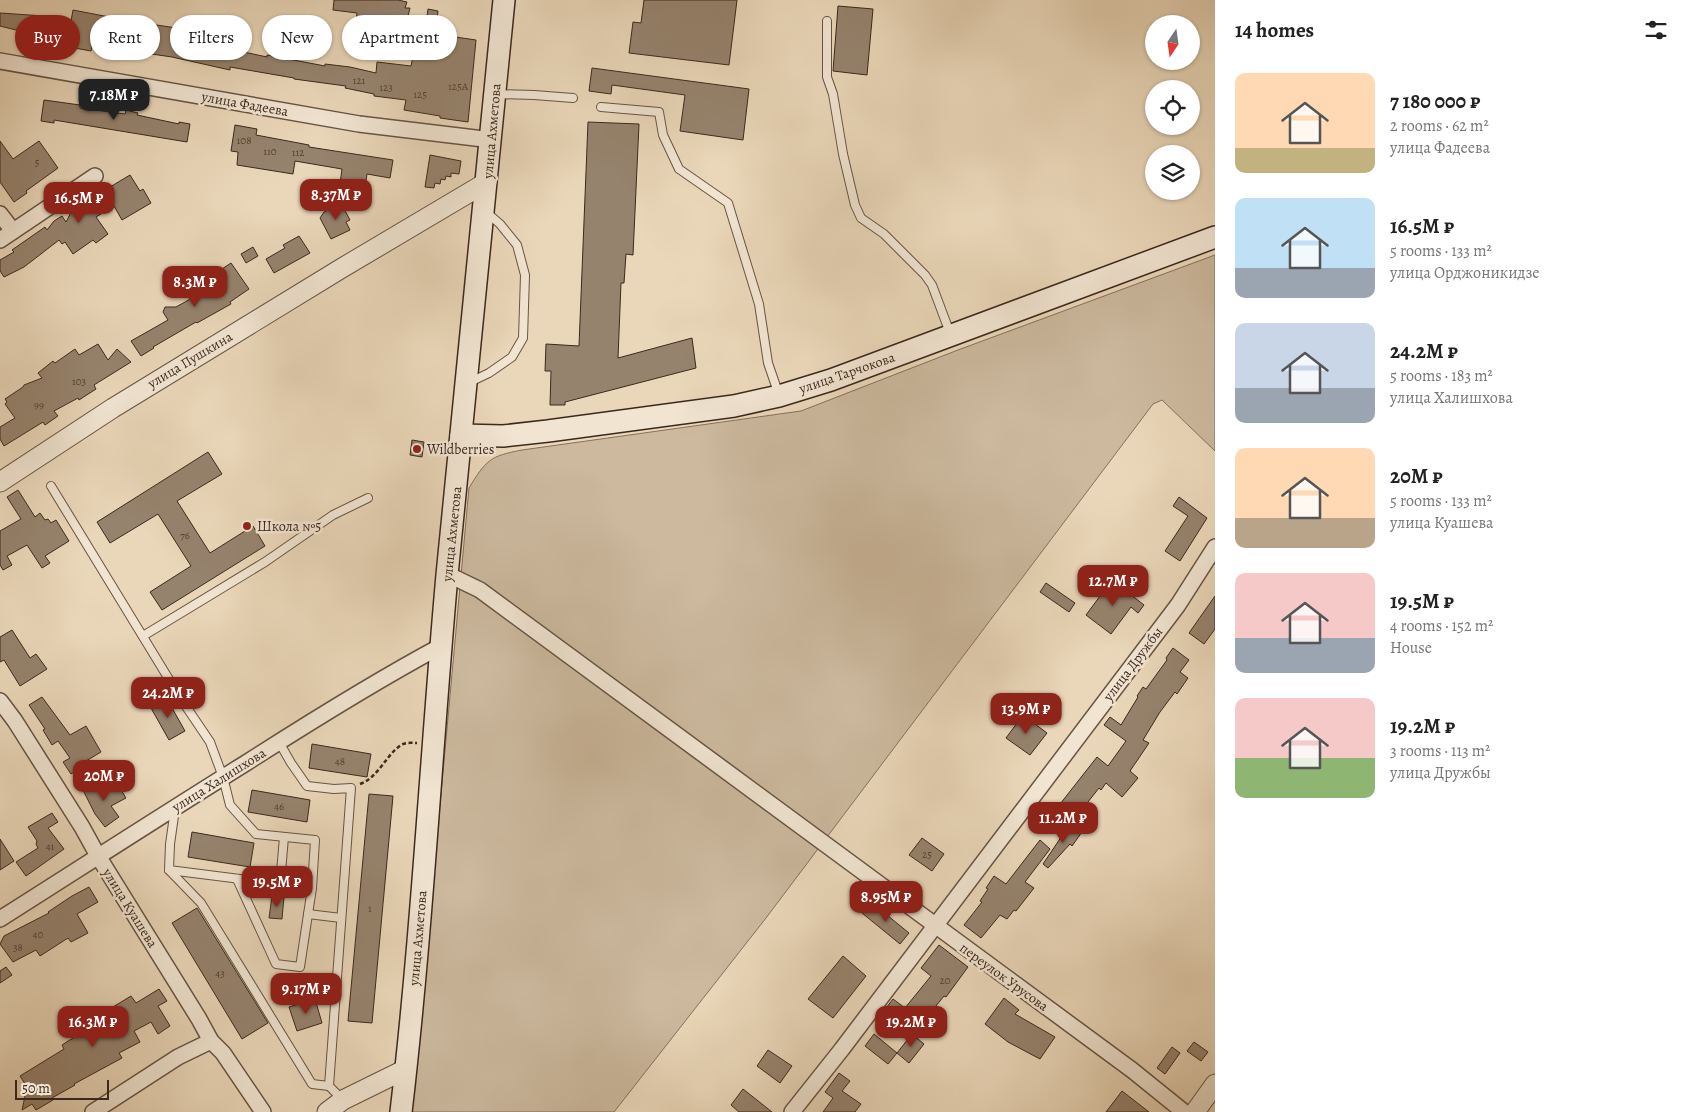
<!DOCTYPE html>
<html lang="en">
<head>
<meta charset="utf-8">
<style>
	body { margin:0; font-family:Alegreya,serif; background:#f2f2f2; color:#222; height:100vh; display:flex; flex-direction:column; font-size:19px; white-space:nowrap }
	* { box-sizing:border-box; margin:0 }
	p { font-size:16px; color:#767676 }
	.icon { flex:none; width:28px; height:28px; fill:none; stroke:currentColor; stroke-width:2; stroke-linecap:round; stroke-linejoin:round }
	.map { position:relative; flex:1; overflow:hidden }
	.panel { display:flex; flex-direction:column; background:#fff; width:475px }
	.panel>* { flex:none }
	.guide { position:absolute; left:15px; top:15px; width:475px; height:45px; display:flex; gap:10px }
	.needle { width:32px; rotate:193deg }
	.controls { position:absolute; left:1145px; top:15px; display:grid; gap:10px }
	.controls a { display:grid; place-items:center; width:55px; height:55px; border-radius:50%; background:#fff; box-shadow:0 1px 4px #0004; font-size:25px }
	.scale { position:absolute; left:15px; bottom:12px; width:94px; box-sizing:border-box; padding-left:5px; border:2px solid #3b291d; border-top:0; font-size:14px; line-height:18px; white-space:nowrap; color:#3b291d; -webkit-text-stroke:4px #f1e5d2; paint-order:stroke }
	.price { position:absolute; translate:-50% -42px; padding:0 11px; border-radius:10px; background:#8f2418; color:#fff; font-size:16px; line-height:32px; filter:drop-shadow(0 1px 2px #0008) }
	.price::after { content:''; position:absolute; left:50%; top:30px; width:15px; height:11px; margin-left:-8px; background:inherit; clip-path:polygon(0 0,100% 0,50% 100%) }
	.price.selected { background:#222; color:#fff }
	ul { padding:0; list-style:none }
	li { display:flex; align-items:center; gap:15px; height:125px; padding:0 20px }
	li span { display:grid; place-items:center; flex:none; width:140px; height:100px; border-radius:10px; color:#555 }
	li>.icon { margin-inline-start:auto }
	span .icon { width:60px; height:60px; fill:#fffc; stroke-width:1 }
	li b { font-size:21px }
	h2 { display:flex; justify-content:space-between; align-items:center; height:60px; padding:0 20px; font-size:21px }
	.tag { padding:0 18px; border-radius:22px; background:#fff; box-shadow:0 1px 4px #0004; font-size:18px; line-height:45px }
	.tag.selected { background:#8f2418; color:#fff }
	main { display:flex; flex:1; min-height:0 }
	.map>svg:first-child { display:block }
	.green { fill:#ccb99e; stroke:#84715e }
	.building { fill:#96836e; stroke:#3b291d }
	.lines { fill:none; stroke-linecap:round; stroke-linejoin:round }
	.service-casing { stroke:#675444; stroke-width:10 }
	.minor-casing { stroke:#675444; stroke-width:18 }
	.tertiary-casing { stroke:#675444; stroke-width:21 }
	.secondary-casing { stroke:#3b291d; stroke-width:24 }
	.path { stroke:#3b291d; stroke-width:2.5; stroke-dasharray:4 2.5; stroke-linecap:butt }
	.service { stroke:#f1e5d2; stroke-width:8 }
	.minor { stroke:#f1e5d2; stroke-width:15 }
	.tertiary { stroke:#f1e5d2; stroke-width:19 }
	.secondary { stroke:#f1e5d2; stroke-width:21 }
	.poi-dot { fill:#8f2418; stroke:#f1e5d2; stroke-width:2 }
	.labels { text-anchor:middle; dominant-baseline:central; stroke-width:5; stroke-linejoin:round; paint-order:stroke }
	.number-label { font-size:11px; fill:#524031 }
	.street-label { font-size:14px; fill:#3b291d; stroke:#f1e5d2 }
	.poi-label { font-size:14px; fill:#3b291d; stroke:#f1e5d2; text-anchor:start }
</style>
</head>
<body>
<main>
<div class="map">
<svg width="1215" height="1112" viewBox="0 0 1215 1112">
	<rect width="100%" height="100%" fill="#ead7b9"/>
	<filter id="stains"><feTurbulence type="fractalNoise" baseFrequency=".004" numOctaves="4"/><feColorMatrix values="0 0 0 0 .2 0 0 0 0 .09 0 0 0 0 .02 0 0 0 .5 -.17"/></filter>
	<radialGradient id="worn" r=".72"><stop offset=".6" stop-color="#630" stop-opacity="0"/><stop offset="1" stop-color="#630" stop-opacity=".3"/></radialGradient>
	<path class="green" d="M1215 255V451L1162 400 1153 404 766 918 614 1112H412L469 488C486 460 490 456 522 450L801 411 958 350Z"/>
	<g class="building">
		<polygon points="334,0 398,0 407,2 405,8 410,8 407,20 390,17 385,47 353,42 357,13 333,10"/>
		<polygon points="644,0 737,0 729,65 629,53 633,22 641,23"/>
		<polygon points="838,6 873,9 867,75 833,71"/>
		<polygon points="428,9 438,11 435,34 476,40 468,122 440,118 440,116 404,110 406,100 374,96 374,94 345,88 346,86 294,79 294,78 230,67 230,70 172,57 111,48 92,46 91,51 69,47 70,40 41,35 42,33 16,30 0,26 0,13 44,16 71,21 73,10 130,21 183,29 181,43 211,50 212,48 238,53 239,51 267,57 267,55 325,66 325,64 350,67 376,73 377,62 411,66 415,47 420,48 423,32 425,32"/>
		<polygon points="592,68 749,89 743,140 680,131 685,95 612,85 611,94 589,91"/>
		<polygon points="44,100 80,105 80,108 125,114 126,110 138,113 137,115 179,124 179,122 190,124 187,142 54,120 54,123 41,121"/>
		<polygon points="588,122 639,124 633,255 626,254 624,283 621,283 618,358 692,338 696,368 565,402 565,405 550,405 551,371 545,371 546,344 579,346"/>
		<polygon points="235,125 257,129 256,135 309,145 309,147 393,160 390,178 367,174 365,188 340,184 342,169 295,161 293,174 237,165 238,152 231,151"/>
		<polygon points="0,141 13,159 39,141 58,168 26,191 27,193 14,202 0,182"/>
		<polygon points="430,155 461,161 459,174 451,173 451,177 446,176 445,180 441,179 440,184 435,183 434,188 425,187"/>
		<polygon points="130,175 140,191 143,189 151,203 122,220 114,206 96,217 108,234 96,243 93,240 73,254 65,242 62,244 59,240 24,267 4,277 0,271 0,260 14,252 12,250 45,227 47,230 54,221 62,216 66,222 74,207 91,202 87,195 97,188 100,193"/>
		<polygon points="341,203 350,220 346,222 350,230 331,239 320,218 324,212"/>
		<polygon points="299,236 310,253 274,273 266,259 285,248 283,245"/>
		<polygon points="253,247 258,256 246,263 241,254"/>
		<polygon points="231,263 249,289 230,302 231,304 197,323 196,322 153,347 154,348 141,356 131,341 168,320 163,312 165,307 176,307 203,292 199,284"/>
		<polygon points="98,344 108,360 117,349 131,362 94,385 96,389 79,400 78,398 54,411 58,416 45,425 43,422 4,446 0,439 0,427 15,418 5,404 7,402 5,399 23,387 24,385 42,378 38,373 53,361 55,363 75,349 79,355"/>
		<polygon points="412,440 424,442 422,457 410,455"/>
		<polygon points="208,452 222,474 177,501 210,553 253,526 265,546 162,610 150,592 191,566 158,514 110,543 97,522"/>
		<polygon points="18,490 35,517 40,513 45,520 48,519 51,523 56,520 69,541 45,556 50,563 42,568 27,545 7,556 12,565 3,570 0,565 0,531 21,519 7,497"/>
		<polygon points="1179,497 1207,518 1180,561 1165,551 1188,516 1173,506"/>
		<polygon points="1112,580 1144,605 1138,613 1131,607 1111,634 1086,615"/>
		<polygon points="1046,583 1075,603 1069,612 1040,592"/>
		<polygon points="1215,596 1215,629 1204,644 1189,633"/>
		<polygon points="12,630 30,658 36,654 47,669 20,686 4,660 0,662 0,637"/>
		<polygon points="1173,648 1189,660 1180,672 1188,678 1177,694 1175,692 1160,712 1143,740 1149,743 1130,771 1138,778 1122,797 1106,783 1101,790 1099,788 1069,826 1053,813 1097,757 1108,766 1126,741 1104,725 1110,717 1121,725 1138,697 1137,696 1143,687 1146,689 1167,660 1166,658"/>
		<polygon points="42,697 70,735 86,726 101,752 86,761 87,763 71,774 63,762 70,758 58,741 52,745 43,730 45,729 29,705"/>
		<polygon points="167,699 185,731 169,740 151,708"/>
		<polygon points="1023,715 1047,733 1030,755 1006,738"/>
		<polygon points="312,744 371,754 367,777 309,768"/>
		<polygon points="96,780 103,794 118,785 126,798 111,806 119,817 105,827 95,814 82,788"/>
		<polygon points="252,790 310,800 307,822 248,812"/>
		<polygon points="369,794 393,796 372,1023 348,1021"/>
		<polygon points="52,813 58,822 48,828 64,849 26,876 16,862 38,848 36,844 37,841 28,827"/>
		<polygon points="1070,824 1082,832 1072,846 1070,844 1048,868 1043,864"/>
		<polygon points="192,832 254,843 250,867 188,857"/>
		<polygon points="922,838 944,854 932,871 909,855"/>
		<polygon points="0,839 14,861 0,870"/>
		<polygon points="1040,840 1050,849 1025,882 1034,888 1016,911 1014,910 1007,919 1000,915 981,938 964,925 982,902 980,901 988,889 986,888 994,876 1006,884"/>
		<polygon points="89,887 98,902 77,914 88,933 71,942 68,938 40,956 36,950 13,962 0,944 4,936 49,913 48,912 72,896"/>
		<polygon points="272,896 284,897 282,919 269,918"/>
		<polygon points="871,902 909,933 900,944 862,913"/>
		<polygon points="197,908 268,1023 242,1039 172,923"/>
		<polygon points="939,945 968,967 946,997 944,996 923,1022 927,1026 920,1035 886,1008 893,999 905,1008 931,976 921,968"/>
		<polygon points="843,956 866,976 833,1018 808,999"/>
		<polygon points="6,967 12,975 0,983 0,971"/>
		<polygon points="159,989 167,1001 158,1006 170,1026 158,1034 151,1022 134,1031 140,1042 119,1053 122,1058 74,1084 75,1085 52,1098 53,1100 36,1110 32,1104 22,1110 27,1087 20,1076 64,1049 62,1045 87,1029 81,1019 100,1007 103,1013 131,996 136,1003"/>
		<polygon points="1004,998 1019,1010 1015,1014 1055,1037 1040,1059 1008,1042 985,1024"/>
		<polygon points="315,999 322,1023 297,1031 289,1007"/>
		<polygon points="874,1034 897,1053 888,1064 865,1046"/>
		<polygon points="912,1034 924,1044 909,1063 897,1053"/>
		<polygon points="1194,1042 1208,1052 1201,1061 1187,1051"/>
		<polygon points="1172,1047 1180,1053 1165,1074 1157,1068"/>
		<polygon points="768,1050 792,1066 780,1083 757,1066"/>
		<polygon points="839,1073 850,1081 842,1091 861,1104 855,1112 823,1112 833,1098 825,1092"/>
		<polygon points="743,1089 772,1112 739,1112 731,1105"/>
		<polygon points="1122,1091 1149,1112 1106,1112"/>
	</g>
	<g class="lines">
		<g class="service-casing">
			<g id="service">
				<polyline points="827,21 827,77 833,94 843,154 855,205 861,218 884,234 925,275 932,285 950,333"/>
				<polyline points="495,94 534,95 573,98"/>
				<polyline points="601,107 659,112 663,135 679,169 728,203 759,304 768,363 779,395"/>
				<polyline points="468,383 489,373 512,357 523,338 525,275 517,245 500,224 486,212"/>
				<polyline points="51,486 181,699 210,742 223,777 230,805 256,834 315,840 312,888"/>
				<polyline points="143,636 265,562 333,515 368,498"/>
				<polyline points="279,742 291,763 307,786 334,789 351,788 329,1086 343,1100"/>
				<polyline points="175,809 170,844 169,870 280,884 284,837"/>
				<polyline points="169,870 201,903 312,1084 329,1086"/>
				<polyline points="237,879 276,964 300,967 312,888 280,884"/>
				<polyline points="308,914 341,918"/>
			</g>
		</g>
		<g class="minor-casing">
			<g id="minor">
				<polyline points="0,61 359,124 492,140"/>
				<polyline points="0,214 13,231"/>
				<polyline points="0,240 95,176"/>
				<polyline points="447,574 480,590 1132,1070 1184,1112"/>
				<polyline points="0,701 15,721 82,827 98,856 199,1019 211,1041 223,1053 263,1112"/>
				<path d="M0 919C82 867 164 814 246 763 310 722 374 682 441 646"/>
				<polyline points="93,1112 178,1057 211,1041"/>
				<polyline points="792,1112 842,1049 1178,605 1215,547"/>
			</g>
		</g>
		<g class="tertiary-casing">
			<g id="tertiary">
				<polyline points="0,482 113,408 342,268 487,182"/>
				<polyline points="327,1112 343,1100 406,1069"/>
				<polyline points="1195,1112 1215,1084"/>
			</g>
		</g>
		<g class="secondary-casing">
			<g id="secondary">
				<polyline points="461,435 503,436 548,431 734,406 779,396 831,380 1215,237"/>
				<path d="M401 1112C422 934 431 754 447 575 465 383 486 192 504 0"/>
			</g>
		</g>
		<path class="path" d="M360 784C379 777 385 756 401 745 406 742 412 743 417 743"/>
		<use href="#service" class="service"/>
		<use href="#minor" class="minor"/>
		<use href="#tertiary" class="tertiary"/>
		<use href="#secondary" class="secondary"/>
	</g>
	<g class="poi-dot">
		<circle cx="417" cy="449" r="5"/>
		<circle cx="247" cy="526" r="5"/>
	</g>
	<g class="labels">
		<g class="number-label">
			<text x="359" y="80">121</text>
			<text x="458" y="86">125А</text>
			<text x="386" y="87">123</text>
			<text x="420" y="94">125</text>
			<text x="244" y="140">108</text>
			<text x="270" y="151">110</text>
			<text x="298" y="152">112</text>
			<text x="37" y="162">5</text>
			<text x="79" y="381">103</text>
			<text x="39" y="404">99</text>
			<text x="185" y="535">76</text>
			<text x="340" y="761">48</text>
			<text x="279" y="806">46</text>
			<text x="50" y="846">41</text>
			<text x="927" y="854">25</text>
			<text x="370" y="908">1</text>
			<text x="38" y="934">40</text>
			<text x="18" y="947">38</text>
			<text x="220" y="973">43</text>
			<text x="945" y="980">20</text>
		</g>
		<g class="street-label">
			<text transform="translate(245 104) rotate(10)">улица Фадеева</text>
			<text transform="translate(492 131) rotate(-85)">улица Ахметова</text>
			<text transform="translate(190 360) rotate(-31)">улица Пушкина</text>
			<text transform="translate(847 373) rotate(-19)">улица Тарчокова</text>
			<text transform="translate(452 534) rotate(-84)">улица Ахметова</text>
			<text transform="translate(1133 664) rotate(-53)">улица Дружбы</text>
			<text transform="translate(219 780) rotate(-32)">улица Халишхова</text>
			<text transform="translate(130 908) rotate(58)">улица Куашева</text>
			<text transform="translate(418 938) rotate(-85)">улица Ахметова</text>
			<text transform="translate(1004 977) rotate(36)">переулок Урусова</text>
		</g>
		<g class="poi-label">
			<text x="427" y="449">Wildberries</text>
			<text x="257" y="526">Школа №5</text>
		</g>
	</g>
	<rect width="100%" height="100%" filter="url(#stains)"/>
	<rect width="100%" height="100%" fill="url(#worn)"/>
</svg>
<div class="controls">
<a><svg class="needle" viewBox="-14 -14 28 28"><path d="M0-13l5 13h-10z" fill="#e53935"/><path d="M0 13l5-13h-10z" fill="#767676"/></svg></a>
<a><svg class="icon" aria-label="locate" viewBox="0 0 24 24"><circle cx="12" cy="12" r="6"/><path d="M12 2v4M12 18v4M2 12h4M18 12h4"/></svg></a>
<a><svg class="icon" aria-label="layers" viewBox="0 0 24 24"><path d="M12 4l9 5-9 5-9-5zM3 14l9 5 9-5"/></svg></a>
</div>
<div class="scale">50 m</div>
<b class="price selected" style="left:114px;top:121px">7.18M ₽</b>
<b class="price" style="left:336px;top:221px">8.37M ₽</b>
<b class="price" style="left:79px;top:224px">16.5M ₽</b>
<b class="price" style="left:195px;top:308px">8.3M ₽</b>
<b class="price" style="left:1113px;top:607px">12.7M ₽</b>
<b class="price" style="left:168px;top:719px">24.2M ₽</b>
<b class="price" style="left:1026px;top:735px">13.9M ₽</b>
<b class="price" style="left:104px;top:802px">20M ₽</b>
<b class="price" style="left:1063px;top:844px">11.2M ₽</b>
<b class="price" style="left:277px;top:908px">19.5M ₽</b>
<b class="price" style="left:886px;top:923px">8.95M ₽</b>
<b class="price" style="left:306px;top:1015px">9.17M ₽</b>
<b class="price" style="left:93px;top:1048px">16.3M ₽</b>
<b class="price" style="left:911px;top:1048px">19.2M ₽</b>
<div class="guide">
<a class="tag selected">Buy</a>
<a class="tag">Rent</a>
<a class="tag">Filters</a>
<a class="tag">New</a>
<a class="tag">Apartment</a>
</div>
</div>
<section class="panel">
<h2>14 homes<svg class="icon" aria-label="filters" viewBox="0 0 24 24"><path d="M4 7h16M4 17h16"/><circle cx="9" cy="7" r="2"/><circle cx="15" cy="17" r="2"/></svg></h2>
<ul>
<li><span style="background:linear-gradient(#ffd9b3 75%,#c2b280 0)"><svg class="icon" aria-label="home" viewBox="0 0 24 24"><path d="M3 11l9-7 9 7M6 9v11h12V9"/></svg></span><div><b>7 180 000 ₽</b><p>2 rooms · 62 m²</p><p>улица Фадеева</p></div></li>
<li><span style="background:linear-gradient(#bfe0f5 70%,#9aa5b1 0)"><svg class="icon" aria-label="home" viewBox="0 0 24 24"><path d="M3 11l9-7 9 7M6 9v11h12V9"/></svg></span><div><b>16.5M ₽</b><p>5 rooms · 133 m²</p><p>улица Орджоникидзе</p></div></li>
<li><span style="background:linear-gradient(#c9d6e8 65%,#9aa5b1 0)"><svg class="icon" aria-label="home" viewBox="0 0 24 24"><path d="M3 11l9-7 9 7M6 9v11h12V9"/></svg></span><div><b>24.2M ₽</b><p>5 rooms · 183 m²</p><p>улица Халишхова</p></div></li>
<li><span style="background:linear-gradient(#ffd9b3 70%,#b9a48a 0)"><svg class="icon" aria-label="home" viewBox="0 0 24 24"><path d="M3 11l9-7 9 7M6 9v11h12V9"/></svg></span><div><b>20M ₽</b><p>5 rooms · 133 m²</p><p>улица Куашева</p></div></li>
<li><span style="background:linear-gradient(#f6c9c9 65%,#9aa5b1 0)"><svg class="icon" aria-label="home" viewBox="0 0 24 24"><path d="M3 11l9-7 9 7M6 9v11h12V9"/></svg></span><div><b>19.5M ₽</b><p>4 rooms · 152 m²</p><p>House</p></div></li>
<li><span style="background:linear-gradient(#f6c9c9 60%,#8fb573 0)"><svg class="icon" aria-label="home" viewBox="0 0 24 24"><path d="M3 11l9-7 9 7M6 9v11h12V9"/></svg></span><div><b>19.2M ₽</b><p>3 rooms · 113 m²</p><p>улица Дружбы</p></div></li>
</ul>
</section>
</main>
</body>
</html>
